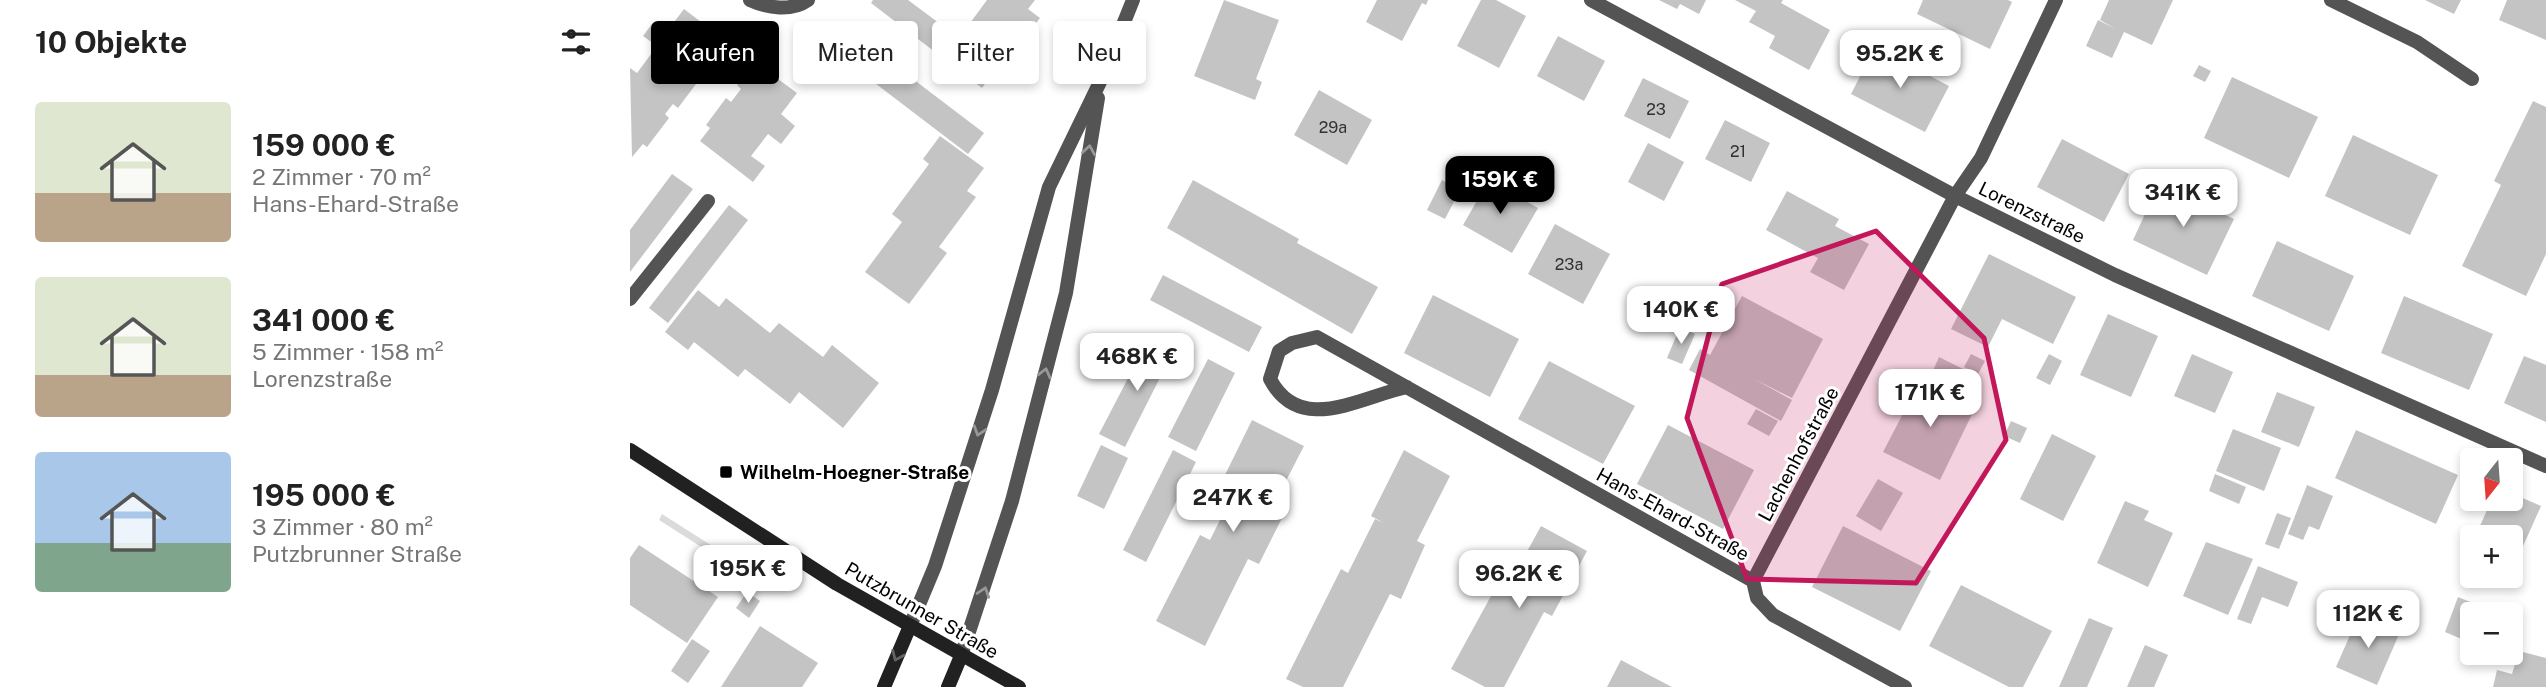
<!DOCTYPE html>
<html lang="de">
<head>
<meta charset="utf-8">
<style>
	body { margin:0; font-family:"Public Sans",sans-serif; background:#f6f6f6; color:#222; height:100vh; display:flex; flex-direction:column; font-size:26px; white-space:nowrap }
	* { box-sizing:border-box; margin:0 }
	p { font-size:23px; color:#767676 }
	.icon { flex:none; width:38px; height:38px; fill:none; stroke:currentColor; stroke-width:2; stroke-linecap:round; stroke-linejoin:round }
	.map { position:relative; flex:1; overflow:hidden }
	.panel { display:flex; flex-direction:column; background:#fff; width:630px }
	.panel>* { flex:none }
	.banner { position:absolute; left:21px; top:21px; width:665px; height:63px; display:flex; gap:14px }
	.needle { width:46px; rotate:197deg }
	.fabs { position:absolute; left:1830px; top:448px; display:grid; gap:14px }
	.fabs a { display:grid; place-items:center; width:63px; height:63px; border-radius:7px; background:#fff; box-shadow:0 4px 10px #0003; font-size:35px }
	.price { position:absolute; translate:-50% -60px; padding:0 16px; border-radius:14px; background:#fff; color:#222; font-size:23px; line-height:46px; filter:drop-shadow(0 2px 4px #0008) }
	.price::after { content:''; position:absolute; left:50%; top:42px; width:21px; height:16px; margin-left:-10px; background:inherit; clip-path:polygon(0 0,100% 0,50% 100%) }
	.price.selected { background:#000; color:#fff }
	ul { padding:0; list-style:none }
	li { display:flex; align-items:center; gap:21px; height:175px; padding:0 35px }
	li span { display:grid; place-items:center; flex:none; width:196px; height:140px; border-radius:7px; color:#555 }
	li>.icon { margin-inline-start:auto }
	span .icon { width:84px; height:84px; fill:#fffc; stroke-width:1 }
	li b { font-size:30px }
	h2 { display:flex; justify-content:space-between; align-items:center; height:84px; padding:0 35px; font-size:30px }
	.chip { padding:0 24px; border-radius:7px; background:#fff; box-shadow:0 4px 10px #0003; font-size:24px; line-height:63px }
	.chip.selected { background:#000; color:#fff }
	main { display:flex; flex:1; min-height:0 }
	.map>svg:first-child { display:block }
	.green { fill:#dbdbdb }
	.building { fill:#c4c4c4 }
	.lines { fill:none; stroke-linecap:round; stroke-linejoin:round }
	.service { stroke:#545454; stroke-width:14 }
	.minor { stroke:#545454; stroke-width:14 }
	.secondary { stroke:#212121; stroke-width:14 }
	.oneway { stroke:#989898 }
	.oneway2 { stroke:#646464 }
	.marked { fill:#c2185b; fill-opacity:0.2; stroke:#c2185b; stroke-width:5; stroke-linejoin:round }
	.poi-dot { fill:#000; stroke:#fff; stroke-width:2.5 }
	.labels { text-anchor:middle; dominant-baseline:central; stroke-width:6; stroke-linejoin:round; paint-order:stroke }
	.number-label { font-size:16px; fill:#313131 }
	.street-label { font-size:19px; fill:#000; stroke:#fff }
	.poi-label { font-size:19px; font-weight:bold; fill:#000; stroke:#fff; text-anchor:start }
</style>
</head>
<body>
<main>
<section class="panel">
<h2>10 Objekte<svg class="icon" aria-label="filters" viewBox="0 0 24 24"><path d="M4 7h16M4 17h16"/><circle cx="9" cy="7" r="2"/><circle cx="15" cy="17" r="2"/></svg></h2>
<ul>
<li><span style="background:linear-gradient(#dfe7d0 65%,#b9a48a 0)"><svg class="icon" aria-label="home" viewBox="0 0 24 24"><path d="M3 11l9-7 9 7M6 9v11h12V9"/></svg></span><div><b>159 000 €</b><p>2 Zimmer · 70 m²</p><p>Hans-Ehard-Straße</p></div></li>
<li><span style="background:linear-gradient(#dfe7d0 70%,#b9a48a 0)"><svg class="icon" aria-label="home" viewBox="0 0 24 24"><path d="M3 11l9-7 9 7M6 9v11h12V9"/></svg></span><div><b>341 000 €</b><p>5 Zimmer · 158 m²</p><p>Lorenzstraße</p></div></li>
<li><span style="background:linear-gradient(#a9c7e8 65%,#7fa58c 0)"><svg class="icon" aria-label="home" viewBox="0 0 24 24"><path d="M3 11l9-7 9 7M6 9v11h12V9"/></svg></span><div><b>195 000 €</b><p>3 Zimmer · 80 m²</p><p>Putzbrunner Straße</p></div></li>
</ul>
</section>
<div class="map">
<svg width="1916" height="687" viewBox="0 0 1916 687">
	<rect width="100%" height="100%" fill="#fff"/>
	<polygon class="green" points="32,514 112,565 109,571 29,520"/>
	<g class="building">
		<polygon points="243,0 278,0 329,38 357,0 405,0 398,9 410,18 372,69 348,52 367,67 352,88 241,3"/>
		<polygon points="594,0 649,20 626,79 632,82 625,100 564,76"/>
		<polygon points="747,0 798,0 796,5 792,3 772,41 736,22"/>
		<polygon points="851,0 866,0 896,16 869,68 827,46"/>
		<polygon points="1029,0 1076,0 1069,14 1050,4 1047,9"/>
		<polygon points="1105,0 1153,0 1151,3 1200,30 1179,70 1139,48 1145,36 1119,22 1126,11"/>
		<polygon points="1293,0 1378,0 1382,2 1360,49 1287,14"/>
		<polygon points="1479,0 1543,0 1522,45 1494,32 1482,58 1456,46 1468,20 1486,29 1470,20"/>
		<polygon points="1795,0 1831,0 1824,14"/>
		<polygon points="1877,0 1916,0 1916,40 1869,20"/>
		<polygon points="54,9 96,41 78,65 72,61 62,75 69,80 48,108 43,104 35,114 39,118 17,147 13,144 2,157 0,68 7,73 27,46 13,36 22,24 35,34"/>
		<polygon points="928,36 975,61 954,101 907,76"/>
		<polygon points="233,41 354,133 338,154 216,61"/>
		<polygon points="1245,47 1319,86 1295,132 1221,94"/>
		<polygon points="125,62 167,93 151,114 165,126 151,144 138,134 121,156 135,166 123,182 70,141 80,128 76,125 96,98 101,102 111,89 107,85"/>
		<polygon points="1569,65 1581,71 1575,82 1563,76"/>
		<polygon points="1602,77 1688,117 1659,178 1574,138"/>
		<polygon points="1013,78 1059,101 1040,139 994,116"/>
		<polygon points="689,90 742,120 717,165 664,135"/>
		<polygon points="1903,101 1916,107 1916,254 1896,296 1832,266 1871,185 1864,181"/>
		<polygon points="1095,120 1140,143 1121,182 1075,159"/>
		<polygon points="1723,135 1808,175 1780,235 1695,196"/>
		<polygon points="310,136 354,168 337,191 346,197 309,247 317,253 279,304 235,272 272,222 262,214 299,164 293,159"/>
		<polygon points="1432,139 1499,174 1474,222 1407,187"/>
		<polygon points="1018,143 1054,162 1034,201 998,182"/>
		<polygon points="42,174 63,189 0,272 0,230"/>
		<polygon points="563,180 669,239 667,243 748,287 722,334 537,228"/>
		<polygon points="812,180 830,190 815,219 797,210"/>
		<polygon points="859,180 908,208 882,253 833,225"/>
		<polygon points="1529,184 1604,219 1577,275 1503,240"/>
		<polygon points="1157,191 1209,219 1205,226 1239,244 1214,290 1180,272 1188,258 1136,230"/>
		<polygon points="99,205 118,220 38,323 19,308"/>
		<polygon points="925,224 980,254 953,304 898,274"/>
		<polygon points="1647,241 1724,276 1699,331 1622,296"/>
		<polygon points="1359,254 1446,297 1423,344 1372,319 1358,347 1321,329"/>
		<polygon points="533,275 632,327 619,352 520,300"/>
		<polygon points="68,290 89,307 96,298 140,333 149,323 193,357 202,345 249,383 213,428 169,392 160,404 115,369 108,377 64,342 58,350 35,332"/>
		<polygon points="803,295 889,339 860,397 774,353"/>
		<polygon points="1112,296 1193,339 1162,398 1124,379 1162,400 1151,421 1059,370 1070,349 1080,355"/>
		<polygon points="1774,296 1863,334 1839,390 1751,353"/>
		<polygon points="1478,314 1528,336 1501,397 1450,375"/>
		<polygon points="1050,327 1065,334 1052,364 1037,358"/>
		<polygon points="519,338 544,350 495,447 469,434"/>
		<polygon points="1341,354 1355,361 1348,374 1334,367"/>
		<polygon points="1419,354 1432,361 1420,385 1406,378"/>
		<polygon points="1562,354 1603,372 1585,413 1544,396"/>
		<polygon points="1894,356 1916,365 1916,422 1874,403"/>
		<polygon points="1309,357 1341,373 1330,394 1299,380"/>
		<polygon points="578,359 605,373 566,451 538,437"/>
		<polygon points="919,361 1005,406 973,464 888,419"/>
		<polygon points="1291,379 1346,406 1310,480 1253,452"/>
		<polygon points="1647,392 1685,407 1669,447 1631,432"/>
		<polygon points="1126,409 1148,421 1139,436 1117,424"/>
		<polygon points="622,420 674,446 645,502 657,508 629,564 618,559 575,646 526,621 570,535 580,540 608,484 594,477"/>
		<polygon points="1381,421 1397,428 1390,443 1374,436"/>
		<polygon points="1038,425 1124,470 1093,529 1007,484"/>
		<polygon points="1603,429 1651,448 1634,491 1586,471"/>
		<polygon points="1726,430 1828,475 1806,524 1705,478"/>
		<polygon points="1422,434 1466,456 1433,521 1390,499"/>
		<polygon points="471,445 498,458 474,509 447,496"/>
		<polygon points="543,450 566,462 516,562 493,550"/>
		<polygon points="774,450 820,476 787,541 795,545 771,599 760,594 713,687 673,687 656,679 711,569 718,573 745,519 754,523 741,516"/>
		<polygon points="1585,474 1616,487 1609,504 1579,491"/>
		<polygon points="1248,479 1273,493 1251,531 1226,516"/>
		<polygon points="1677,485 1703,496 1689,530 1679,526 1673,540 1658,534"/>
		<polygon points="1881,493 1911,506 1881,573 1881,537 1845,537 1862,499 1881,499"/>
		<polygon points="1495,501 1519,511 1514,520 1543,533 1518,587 1467,563"/>
		<polygon points="1647,513 1661,518 1649,549 1635,544"/>
		<polygon points="911,526 957,551 922,616 914,612 874,687 855,687 821,669 867,585 876,590"/>
		<polygon points="1213,526 1301,571 1270,631 1182,587"/>
		<polygon points="1576,542 1623,559 1598,615 1553,596"/>
		<polygon points="9,545 88,597 57,643 0,605 0,558"/>
		<polygon points="1628,566 1668,582 1658,607 1632,597 1621,624 1607,619"/>
		<polygon points="1331,585 1422,631 1393,687 1379,687 1299,646"/>
		<polygon points="117,592 130,601 119,618 106,608"/>
		<polygon points="1828,597 1848,605 1834,640 1815,632"/>
		<polygon points="1729,615 1770,632 1747,685 1706,667"/>
		<polygon points="1459,618 1483,628 1457,687 1429,687"/>
		<polygon points="130,626 188,663 172,687 91,687"/>
		<polygon points="62,639 80,651 58,683 41,671"/>
		<polygon points="1515,645 1538,655 1524,687 1497,687"/>
		<polygon points="1889,651 1916,658 1916,687 1863,687 1867,670 1882,674"/>
		<polygon points="991,660 1019,675 1042,687 977,687"/>
	</g>
	<g class="lines">
		<polyline class="service" points="0,299 78,201"/>
		<g class="minor">
			<path d="M120 0C138 8 161 12 178 0"/>
			<polyline points="961,0 1325,196 1485,275 1916,466"/>
			<polyline points="1701,0 1787,42 1842,79"/>
			<path d="M777 387C730 397 670 436 640 379L649 351 662 343 687 337 1123 581 1127 598 1143 615 1275 687"/>
			<polyline points="1123,581 1325,196 1351,158 1426,0"/>
			<polyline points="280,626 305,566 362,390 419,187 470,82 503,0"/>
			<polyline points="331,656 382,501 436,293 468,98"/>
		</g>
		<g class="secondary">
			<polyline points="0,450 207,584 389,687"/>
			<polyline points="254,687 280,626"/>
			<polyline points="318,687 331,656"/>
		</g>
	</g>
	<defs><path id="oneway-chevron" d="M-2-3.5L2.5 0L-2 3.5" fill="none" stroke-width="1.6" stroke-linecap="round" stroke-linejoin="round" transform="scale(1.75)"/></defs>
	<g class="oneway">
		<use href="#oneway-chevron" transform="translate(459 150) rotate(-81)"/>
		<use href="#oneway-chevron" transform="translate(415 373) rotate(-76)"/>
		<use href="#oneway-chevron" transform="translate(349 431) rotate(108)"/>
		<use href="#oneway-chevron" transform="translate(354 592) rotate(-72)"/>
	</g>
	<use class="oneway2" href="#oneway-chevron" transform="translate(267 656) rotate(113)"/>
	<path class="marked" d="M1246 231 1354 338 1376 440 1286 583 1117 579 1057 418 1092 284Z"/>
	<rect class="poi-dot" x="89" y="465" width="14" height="14" rx="3.5"/>
	<g class="labels">
		<g class="number-label">
			<text x="1026" y="109">23</text>
			<text x="703" y="127">29a</text>
			<text x="1108" y="151">21</text>
			<text x="939" y="264">23a</text>
		</g>
		<g class="street-label">
			<text transform="translate(1402 212) rotate(26)">Lorenzstraße</text>
			<text transform="translate(1168 454) rotate(-62)">Lachenhofstraße</text>
			<text transform="translate(1043 514) rotate(29)">Hans-Ehard-Straße</text>
			<text transform="translate(292 610) rotate(30)">Putzbrunner Straße</text>
		</g>
		<g class="poi-label">
			<text x="110" y="472">Wilhelm-Hoegner-Straße</text>
		</g>
	</g>
</svg>
<div class="fabs">
<a><svg class="needle" viewBox="-14 -14 28 28"><path d="M0-13l5 13h-10z" fill="#e53935"/><path d="M0 13l5-13h-10z" fill="#767676"/></svg></a>
<a>+</a>
<a>−</a>
</div>
<b class="price" style="left:1270px;top:90px">95.2K €</b>
<b class="price selected" style="left:870px;top:216px">159K €</b>
<b class="price" style="left:1553px;top:229px">341K €</b>
<b class="price" style="left:1051px;top:346px">140K €</b>
<b class="price" style="left:507px;top:393px">468K €</b>
<b class="price" style="left:1300px;top:429px">171K €</b>
<b class="price" style="left:603px;top:534px">247K €</b>
<b class="price" style="left:118px;top:605px">195K €</b>
<b class="price" style="left:889px;top:610px">96.2K €</b>
<b class="price" style="left:1738px;top:650px">112K €</b>
<div class="banner">
<a class="chip selected">Kaufen</a>
<a class="chip">Mieten</a>
<a class="chip">Filter</a>
<a class="chip">Neu</a>
</div>
</div>
</main>
</body>
</html>
